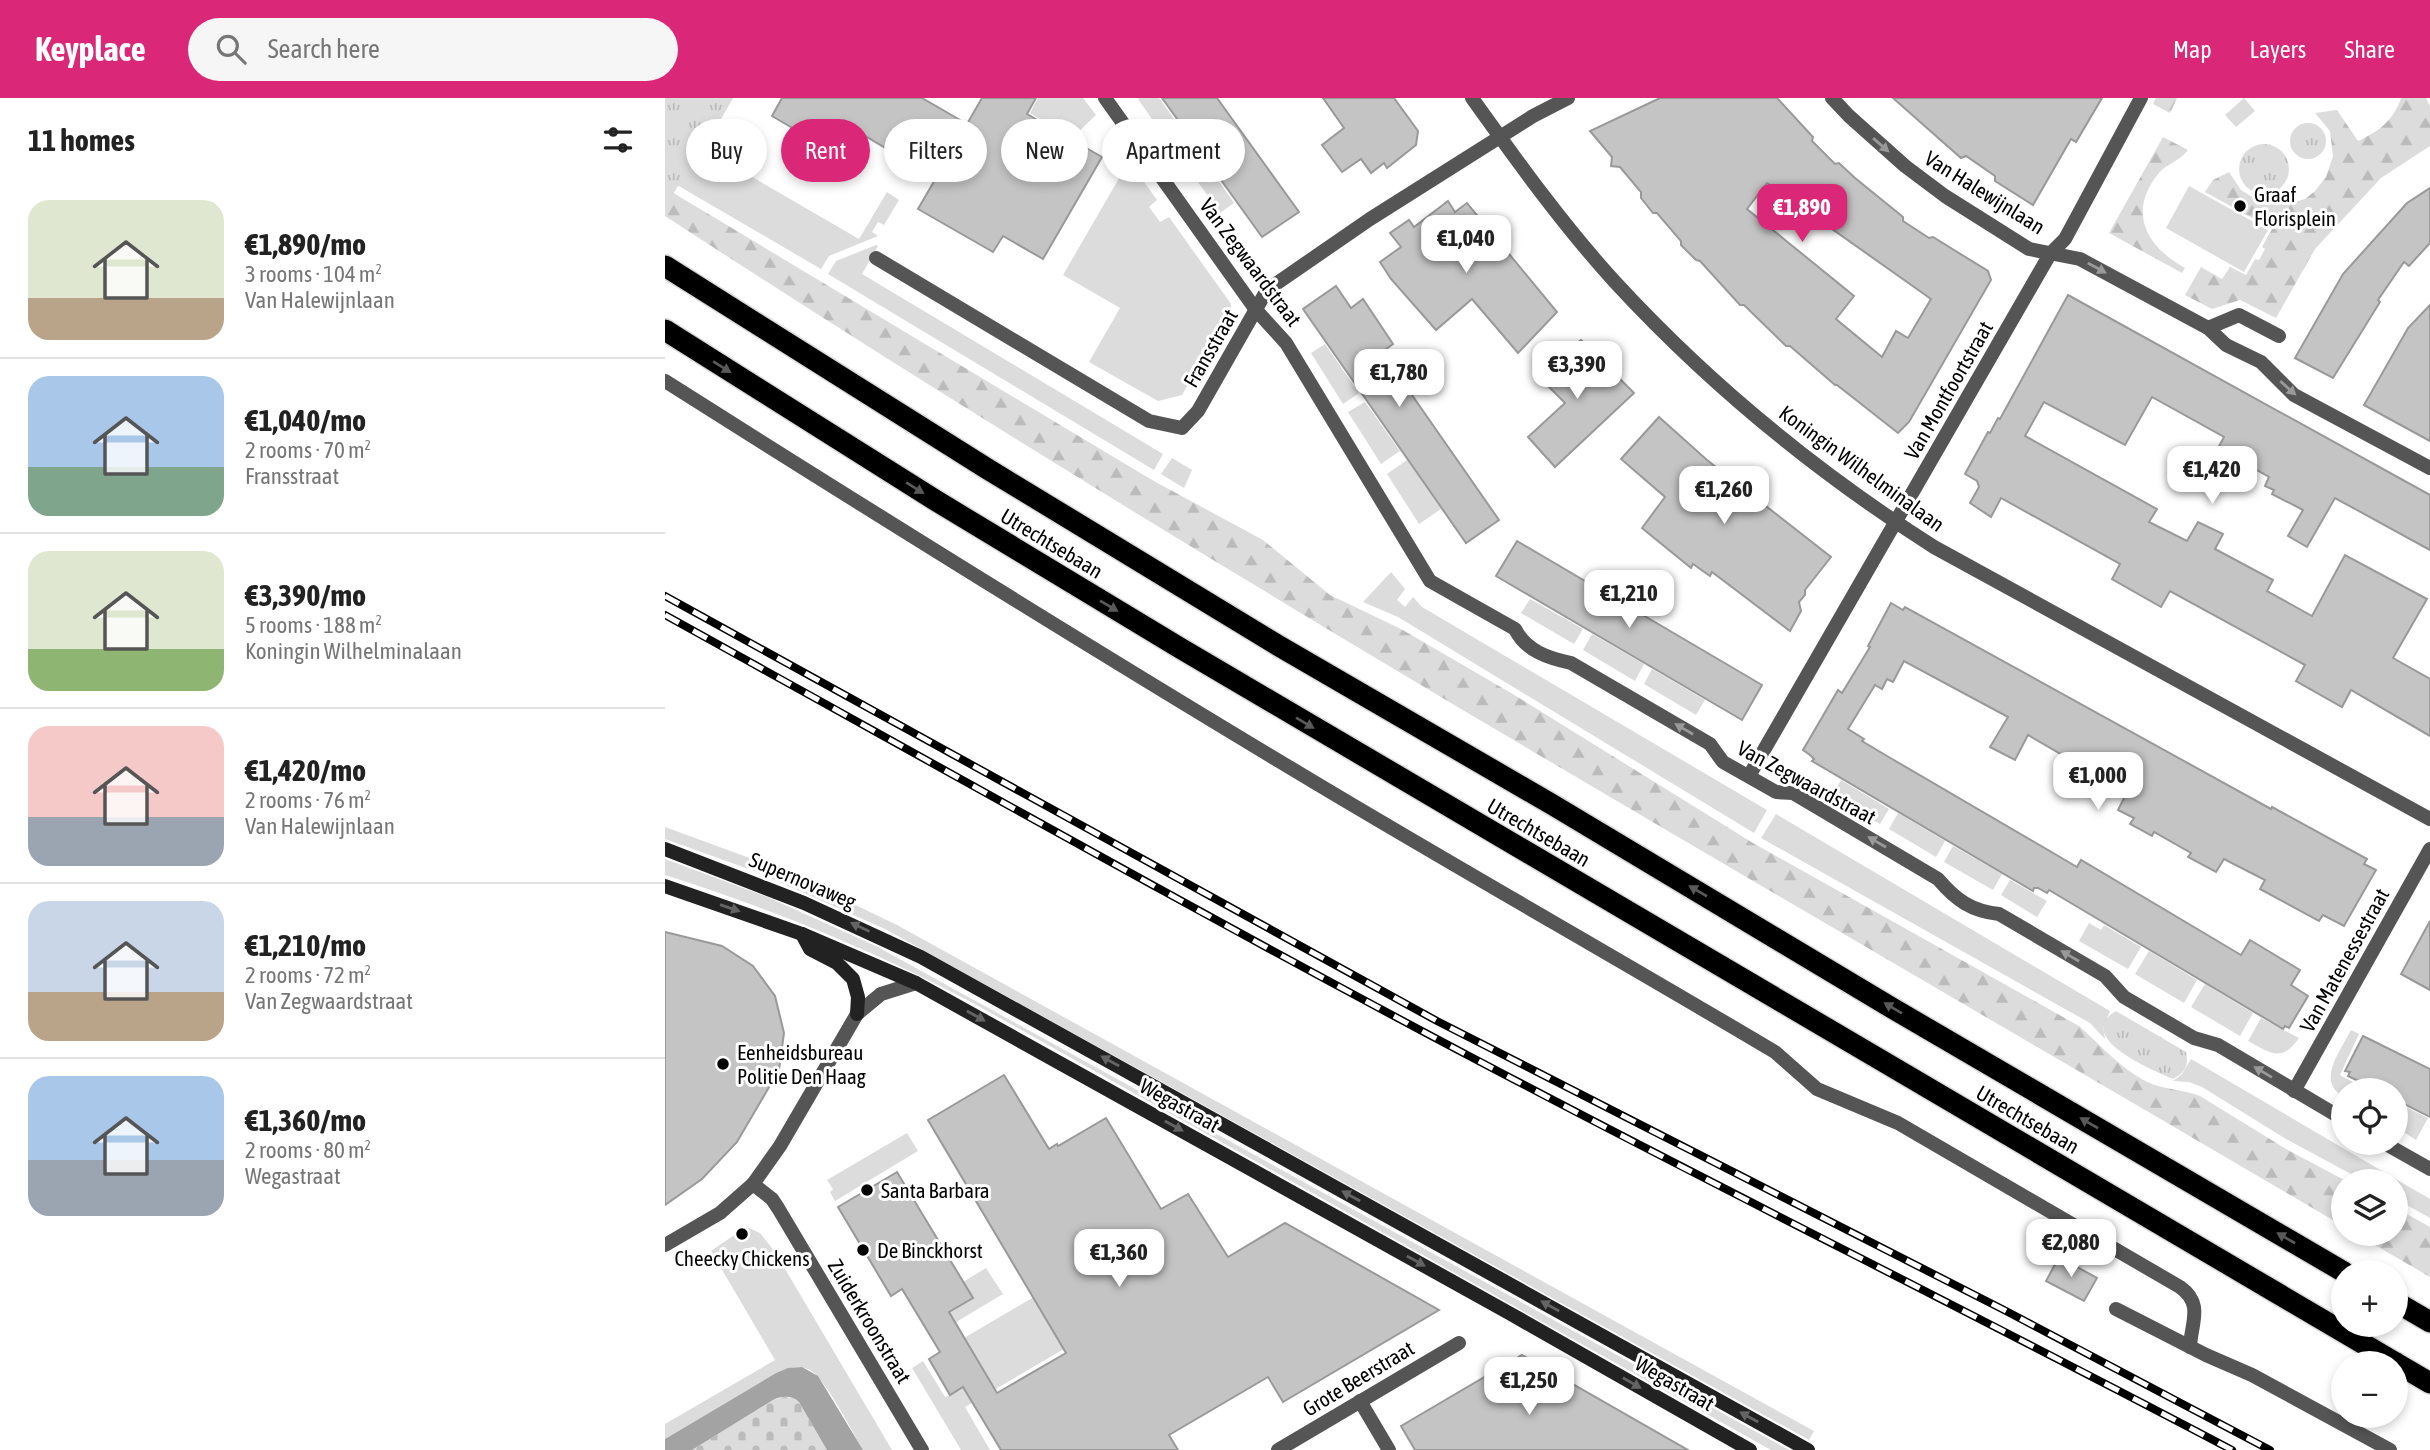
<!DOCTYPE html>
<html lang="en">
<head>
<meta charset="utf-8">
<style>
	body { margin:0; font-family:"Asap Condensed",sans-serif; background:#f6f6f6; color:#222; height:100vh; display:flex; flex-direction:column; font-size:26px; white-space:nowrap }
	* { box-sizing:border-box; margin:0 }
	p { font-size:23px; color:#767676 }
	.icon { flex:none; width:38px; height:38px; fill:none; stroke:currentColor; stroke-width:2; stroke-linecap:round; stroke-linejoin:round }
	.map { position:relative; flex:1; overflow:hidden }
	.details { display:flex; flex-direction:column; background:#fff; width:665px }
	.details>* { flex:none }
	.guide { position:absolute; left:21px; top:21px; width:665px; height:63px; display:flex; gap:14px }
	.buttons { position:absolute; left:1666px; top:980px; display:grid; gap:14px }
	.buttons a { display:grid; place-items:center; width:77px; height:77px; border-radius:50%; background:#fff; box-shadow:0 4px 10px #0003; font-size:35px }
	.price { position:absolute; translate:-50% -60px; padding:0 16px; border-radius:14px; background:#fff; color:#222; font-size:23px; line-height:46px; filter:drop-shadow(0 2px 4px #0008) }
	.price::after { content:''; position:absolute; left:50%; top:42px; width:21px; height:16px; margin-left:-10px; background:inherit; clip-path:polygon(0 0,100% 0,50% 100%) }
	.price.current { background:#db2777; color:#fff }
	ul { padding:0; list-style:none }
	li { display:flex; align-items:center; gap:21px; height:175px; padding:0 28px }
	li+li { border-top:2px solid #e0e0e0 }
	li span { display:grid; place-items:center; flex:none; width:196px; height:140px; border-radius:21px; color:#555 }
	li>.icon { margin-inline-start:auto }
	span .icon { width:84px; height:84px; fill:#fffc; stroke-width:1 }
	li b { font-size:30px }
	h2 { display:flex; justify-content:space-between; align-items:center; height:84px; padding:0 28px; font-size:30px }
	.tag { padding:0 24px; border-radius:32px; background:#fff; box-shadow:0 4px 10px #0003; font-size:24px; line-height:63px }
	.tag.current { background:#db2777; color:#fff }
	header { display:flex; align-items:center; gap:42px; box-sizing:border-box; height:98px; padding:0 35px; background:#db2777; color:#fff }
	header strong { font-size:33px }
	nav { display:flex; gap:38px; margin-inline-start:auto; font-size:24px }
	.search { width:490px; height:63px; background:#f6f6f6; display:flex; align-items:center; gap:18px; box-sizing:border-box; padding:0 24px; border-radius:38px; color:#767676; font-size:26px }
	main { display:flex; flex:1; min-height:0 }
	.map>svg:first-child { display:block }
	.grass { fill:#dcdcdc }
	.forest { fill:url(#forest-firs) }
	.cemetery { fill:url(#cemetery-stones) }
	.park { fill:url(#park-tufts) }
	.water { fill:#a3a3a3 }
	.building { fill:#c4c4c4; stroke:#999; stroke-width:2; fill-rule:evenodd }
	.lines { fill:none; stroke-linecap:round; stroke-linejoin:round }
	.motorway-casing { stroke:#dbdbdb; stroke-width:24 }
	.service { stroke:#555; stroke-width:14 }
	.minor { stroke:#555; stroke-width:14 }
	.secondary { stroke:#222; stroke-width:14 }
	.motorway { stroke:#000; stroke-width:21 }
	.rail-casing { stroke:#000; stroke-width:8 }
	.rail { stroke:#fff; stroke-width:5; stroke-dasharray:16; stroke-linecap:butt }
	.oneway { fill:#999 }
	.oneway2 { fill:#595959 }
	.oneway3 { fill:#646464 }
	.poi-dot { fill:#000; stroke:#fff; stroke-width:2.5 }
	.labels { text-anchor:middle; dominant-baseline:central; stroke-width:6; stroke-linejoin:round; paint-order:stroke }
	.street-label { font-size:21px; fill:#000; stroke:#fff }
	.poi-label { font-size:21px; fill:#000; stroke:#fff; text-anchor:start }
</style>
</head>
<body>
<header>
<strong>Keyplace</strong>
<div class="search"><svg class="icon" aria-label="search" viewBox="0 0 24 24"><circle cx="10" cy="10" r="6"/><path d="M15 15l6 6"/></svg>Search here</div>
<nav><a>Map</a><a>Layers</a><a>Share</a></nav>
</header>
<main>
<section class="details">
<h2>11 homes<svg class="icon" aria-label="filters" viewBox="0 0 24 24"><path d="M4 7h16M4 17h16"/><circle cx="9" cy="7" r="2"/><circle cx="15" cy="17" r="2"/></svg></h2>
<ul>
<li><span style="background:linear-gradient(#dfe7d0 70%,#b9a48a 0)"><svg class="icon" aria-label="home" viewBox="0 0 24 24"><path d="M3 11l9-7 9 7M6 9v11h12V9"/></svg></span><div><b>€1,890/mo</b><p>3 rooms · 104 m²</p><p>Van Halewijnlaan</p></div></li>
<li><span style="background:linear-gradient(#a9c7e8 65%,#7fa58c 0)"><svg class="icon" aria-label="home" viewBox="0 0 24 24"><path d="M3 11l9-7 9 7M6 9v11h12V9"/></svg></span><div><b>€1,040/mo</b><p>2 rooms · 70 m²</p><p>Fransstraat</p></div></li>
<li><span style="background:linear-gradient(#dfe7d0 70%,#8fb573 0)"><svg class="icon" aria-label="home" viewBox="0 0 24 24"><path d="M3 11l9-7 9 7M6 9v11h12V9"/></svg></span><div><b>€3,390/mo</b><p>5 rooms · 188 m²</p><p>Koningin Wilhelminalaan</p></div></li>
<li><span style="background:linear-gradient(#f6c9c9 65%,#9aa5b1 0)"><svg class="icon" aria-label="home" viewBox="0 0 24 24"><path d="M3 11l9-7 9 7M6 9v11h12V9"/></svg></span><div><b>€1,420/mo</b><p>2 rooms · 76 m²</p><p>Van Halewijnlaan</p></div></li>
<li><span style="background:linear-gradient(#c9d6e8 65%,#b9a48a 0)"><svg class="icon" aria-label="home" viewBox="0 0 24 24"><path d="M3 11l9-7 9 7M6 9v11h12V9"/></svg></span><div><b>€1,210/mo</b><p>2 rooms · 72 m²</p><p>Van Zegwaardstraat</p></div></li>
<li><span style="background:linear-gradient(#a9c7e8 60%,#9aa5b1 0)"><svg class="icon" aria-label="home" viewBox="0 0 24 24"><path d="M3 11l9-7 9 7M6 9v11h12V9"/></svg></span><div><b>€1,360/mo</b><p>2 rooms · 80 m²</p><p>Wegastraat</p></div></li>
</ul>
</section>
<div class="map">
<svg width="1765" height="1352" viewBox="0 0 1765 1352">
	<defs>
		<pattern id="forest-firs" width="22" height="20" patternUnits="userSpaceOnUse" patternTransform="scale(1.75)"><rect width="22" height="20" fill="#dcdcdc"/><path d="M5 1l3.5 6h-7zM16 11l3.5 6h-7z" fill="#bbb"/></pattern>
		<pattern id="cemetery-stones" width="16" height="16" patternUnits="userSpaceOnUse" patternTransform="scale(1.75)"><rect width="16" height="16" fill="#dcdcdc"/><path d="M2 7V4a2 2 0 0 1 4 0v3zM10 15v-3a2 2 0 0 1 4 0v3z" fill="#bbb"/></pattern>
		<pattern id="park-tufts" width="24" height="20" patternUnits="userSpaceOnUse" patternTransform="scale(1.75)"><rect width="24" height="20" fill="#dcdcdc"/><path d="M3 7l-1-3M5 7V3M7 7l1-3M15 17l-1-3M17 17v-4M19 17l1-3" fill="none" stroke="#bbb"/></pattern>
	</defs>
	<rect width="100%" height="100%" fill="#fff"/>
	<g class="grass">
		<polygon points="0,0 68,0 39,51 194,141 222,94 234,102 219,127 213,124 207,134 213,138 164,158 156,171 0,80"/>
		<polygon points="373,0 418,0 431,17 407,40 365,15"/>
		<polygon points="475,0 494,0 525,43 510,54 473,1"/>
		<polygon points="1579,0 1590,13 1571,29 1560,17"/>
		<polygon points="532,52 569,105 555,115 518,63"/>
		<polygon points="464,63 492,102 484,109 495,124 504,119 566,206 566,214 517,297 493,303 424,264 455,210 398,177"/>
		<polygon points="1524,88 1603,132 1579,174 1501,130"/>
		<polygon points="211,147 213,148 197,176 498,356 489,372 163,176 171,163"/>
		<polygon points="660,246 694,295 678,306 646,255"/>
		<polygon points="700,304 735,353 716,366 683,314"/>
		<polygon points="507,360 527,372 519,390 496,376"/>
		<polygon points="742,362 776,411 754,426 722,376"/>
		<polygon points="726,474 740,491 732,502 740,509 748,499 757,509 1102,712 1089,735 733,519 698,504"/>
		<polygon points="865,501 918,531 909,546 856,515"/>
		<polygon points="927,536 979,566 970,583 918,552"/>
		<polygon points="987,571 1040,602 1031,617 979,586"/>
		<polygon points="1176,682 1224,711 1215,726 1167,698"/>
		<polygon points="1233,715 1280,743 1271,759 1224,731"/>
		<polygon points="1111,716 1445,913 1438,930 1440,941 1425,925 1096,740"/>
		<polygon points="0,729 120,773 232,827 1149,1333 1144,1342 220,831 92,774 0,741"/>
		<polygon points="1288,748 1337,776 1328,792 1279,764"/>
		<path d="M0 761 100 798 211 848 1124 1352H1106L308 905C209 853 107 811 0 777Z"/>
		<polygon points="1345,782 1382,803 1372,819 1336,797"/>
		<polygon points="1424,825 1436,832 1439,827 1476,849 1463,871 1414,843"/>
		<polygon points="1484,853 1532,882 1519,905 1470,876"/>
		<polygon points="1540,886 1588,915 1575,938 1526,909"/>
		<path d="M1596 920 1634 940C1617 965 1605 955 1583 943Z"/>
		<path d="M1686 932 1694 936 1675 977 1702 992H1678V998C1651 983 1676 952 1686 932Z"/>
		<polygon points="1526,961 1765,1101 1765,1120 1731,1101 1731,1083 1699,1083 1621,1041 1537,989 1524,984 1508,983 1517,976"/>
		<polygon points="1731,1004 1763,1020 1751,1042 1731,1029"/>
		<polygon points="242,1035 253,1053 170,1103 165,1094 168,1091 162,1082"/>
		<path d="M84 1130 95 1135 110 1154 227 1352H198C188 1335 159 1277 143 1271 132 1267 121 1271 111 1275L0 1341V1326L110 1262 46 1153 78 1131Z"/>
		<polygon points="321,1170 338,1196 266,1239 260,1228 307,1201 298,1184"/>
		<polygon points="369,1199 399,1251 300,1309 325,1352 296,1352 247,1270 258,1263 280,1299 285,1297 299,1240"/>
	</g>
	<g class="forest">
		<polygon points="1491,0 1512,0 1505,15 1488,6"/>
		<path d="M1736 0H1761L1765 8V48L1716 80 1650 151 1611 220 1575 202 1547 211 1520 197 1536 169 1557 181 1565 169 1581 177 1590 161 1594 162 1600 151 1597 149 1607 131 1540 94 1548 82 1564 74 1576 92 1589 100 1606 106H1623L1640 101 1650 93 1661 79 1668 58 1665 33 1650 15 1672 12 1693 43C1713 34 1729 22 1736 0Z"/>
		<path d="M1498 39 1523 52C1515 63 1501 66 1493 76 1462 115 1482 149 1520 170L1517 175 1444 135Z"/>
		<path d="M0 90 487 382 598 442 665 497 736 531 846 595 1088 745 1414 928C1438 949 1457 973 1487 986 1503 992 1520 992 1535 998L1621 1051 1681 1083H1678V1128C1115 797 547 475 0 118Z"/>
		<polygon points="1731,1110 1765,1129 1765,1179 1691,1136 1731,1136"/>
	</g>
	<polygon class="cemetery" points="119,1299 129,1300 134,1304 162,1352 27,1352 108,1302"/>
	<g class="park">
		<polygon points="0,0 68,0 0,109"/>
		<circle cx="1643" cy="43" r="18"/>
		<circle cx="1599" cy="71" r="25"/>
		<path d="M1451 913 1521 954C1524 968 1520 974 1508 981 1489 973 1407 939 1451 913Z"/>
	</g>
	<path class="water" d="M137 1269 153 1278 198 1352H162L134 1304C127 1297 117 1298 108 1302L27 1352H0V1341L111 1275 123 1270Z"/>
	<g class="building">
		<polygon points="117,0 257,0 302,26 317,0 371,0 362,16 437,59 378,161 338,138 328,154 253,111 271,80 178,25 163,51 107,18"/>
		<polygon points="497,0 552,0 634,114 597,139"/>
		<polygon points="658,0 729,0 753,33 751,47 722,70 719,65 706,75 696,61 677,74 657,47 679,30"/>
		<path d="M995 0H1112L1148 39 1147 43 1170 66 1174 65 1190 80 1238 119V123L1264 140 1268 139 1323 173 1326 182 1244 324 1233 335 1172 287H1170L1125 248H1121L1079 207H1075L1035 163 1031 162 1016 147V143L992 115H988L976 100V94L955 69 946 68 947 59 925 33ZM1102 85 1266 201 1243 240 1231 233 1217 259 1171 221 1189 198 1082 111Z"/>
		<polygon points="1228,0 1437,0 1411,44 1406,41 1368,107 1330,83 1330,78 1301,58 1296,60"/>
		<polygon points="1765,90 1765,145 1744,168 1739,164 1713,202 1715,204 1668,280 1630,260 1678,176 1742,105"/>
		<polygon points="783,103 790,114 802,105 892,214 853,255 807,201 771,232 726,181 715,164 736,149 725,135 744,122 749,129"/>
		<polygon points="671,188 686,210 698,201 728,246 717,254 834,422 801,445 638,211"/>
		<polygon points="1403,197 1765,397 1765,452 1670,400 1642,449 1623,438 1638,412 1607,396 1609,392 1600,388 1604,379 1553,350 1559,339 1487,299 1460,347 1379,304 1360,338 1492,411 1484,424 1522,443 1533,424 1558,436 1550,451 1608,482 1602,493 1647,518 1680,457 1762,501 1728,560 1765,581 1765,638 1686,592 1677,609 1631,583 1640,567 1505,493 1496,509 1447,481 1455,466 1336,400 1326,419 1305,405 1314,389 1312,383 1300,376 1323,334 1325,335 1333,320 1335,321"/>
		<polygon points="1765,207 1765,343 1699,307 1743,230"/>
		<polygon points="916,242 969,295 890,369 863,339 900,305 870,275"/>
		<polygon points="994,319 1042,362 1166,459 1140,492 1140,497 1134,504 1136,513 1125,533 1047,474 1045,478 1028,466 1026,470 977,430 1000,399 956,361"/>
		<polygon points="852,443 1097,587 1077,622 831,478"/>
		<polygon points="1226,505 1238,512 1240,509 1606,711 1607,709 1702,761 1699,766 1711,772 1679,828 1658,817 1654,823 1595,791 1600,782 1559,761 1551,774 1523,759 1526,755 1489,734 1487,738 1465,726 1469,720 1453,712 1465,688 1426,666 1423,672 1363,637 1350,662 1325,649 1343,619 1239,563 1228,584 1222,581 1217,591 1210,587 1183,631 1199,641 1197,643 1222,658 1412,769 1416,762 1576,857 1585,842 1635,872 1626,887 1643,898 1624,930 1620,928 1618,931 1384,792 1382,795 1373,790 1369,790 1368,793 1147,663 1149,661 1145,657 1138,652 1173,592 1177,595 1205,549 1203,548"/>
		<polygon points="1765,823 1765,892 1736,876"/>
		<polygon points="0,834 57,848 88,868 110,898 119,935 114,972 72,1044 37,1081 0,1107"/>
		<polygon points="1698,938 1765,971 1765,1019 1731,1002 1731,992 1712,992 1683,978 1685,974 1680,973"/>
		<polygon points="339,977 384,1051 392,1046 393,1048 441,1020 496,1111 523,1096 563,1159 620,1125 774,1212 618,1304 603,1279 504,1337 513,1352 336,1352 298,1289 285,1297 264,1261 275,1254 237,1191 226,1198 173,1109 232,1074 308,1200 284,1214 332,1295 401,1255 263,1022"/>
		<polygon points="1394,1159 1432,1180 1419,1203 1381,1183"/>
		<polygon points="857,1257 1023,1352 750,1352 736,1328"/>
	</g>
	<g class="lines">
		<g class="motorway-casing">
			<g id="motorway">
				<polyline points="0,168 321,370 614,548 888,707 1227,910 1679,1174"/>
				<polyline points="0,232 270,402 515,550 1731,1265"/>
				<polyline points="1731,1204 1765,1224"/>
				<polyline points="1731,1265 1765,1285"/>
			</g>
		</g>
		<g class="service">
			<polyline points="1543,230 1574,217 1614,238"/>
			<path d="M0 283C215 419 430 553 649 684 801 775 957 863 1110 954L1152 991 1233 1025 1515 1189C1539 1206 1526 1225 1525 1249"/>
			<polyline points="1451,1211 1541,1257 1587,1277 1725,1352"/>
		</g>
		<g class="minor">
			<path d="M440 0 591 212 621 245 765 483 850 531C861 553 883 560 906 565L1045 646 1058 664 1111 694 1128 695 1273 781C1291 802 1306 813 1334 816L1440 878 1459 899 1529 940 1553 947 1678 1021"/>
			<path d="M807 0C852 63 898 127 950 184 1044 286 1153 375 1269 449L1765 721"/>
			<polyline points="1167,0 1184,18 1240,68 1280,98 1364,151 1415,161 1543,230 1561,247 1596,264 1629,297 1765,370"/>
			<polyline points="211,160 484,323 517,330 533,313 602,192 705,121 868,18 903,0"/>
			<polyline points="1084,678 1385,156 1400,141 1476,0"/>
			<polyline points="1629,993 1765,751"/>
			<polyline points="1719,1045 1765,1071"/>
			<polyline points="88,1086 107,1101 113,1110 257,1352"/>
			<polyline points="0,1147 55,1115 88,1086 115,1048 192,916 216,896 251,885"/>
			<polyline points="695,1303 724,1352"/>
			<polyline points="613,1352 794,1245"/>
		</g>
		<g class="secondary">
			<polyline points="0,751 139,805 256,859 1143,1352"/>
			<polyline points="0,788 137,836 251,885 844,1215 1085,1352"/>
			<polyline points="137,836 145,851 172,865 188,881 193,899 192,916"/>
		</g>
		<use href="#motorway" class="motorway"/>
		<g class="rail-casing">
			<g id="rail">
				<polyline points="0,498 772,923 1341,1213 1605,1352"/>
				<path d="M0 517C268 665 535 816 806 959 1058 1092 1315 1219 1567 1352"/>
			</g>
		</g>
		<use href="#rail" class="rail"/>
	</g>
	<defs><path id="oneway-solid" d="M-6-.8H1V-3.2L6.5 0L1 3.2V.8H-6Z" transform="scale(1.75)"/></defs>
	<g class="oneway">
		<use href="#oneway-solid" transform="translate(1216 47) rotate(41)"/>
		<use href="#oneway-solid" transform="translate(1432 170) rotate(29)"/>
		<use href="#oneway-solid" transform="translate(1623 290) rotate(42)"/>
		<use href="#oneway-solid" transform="translate(1019 631) rotate(-150)"/>
		<use href="#oneway-solid" transform="translate(1212 744) rotate(-150)"/>
		<use href="#oneway-solid" transform="translate(1405 858) rotate(-150)"/>
		<use href="#oneway-solid" transform="translate(1598 974) rotate(-149)"/>
	</g>
	<g class="oneway2">
		<use href="#oneway-solid" transform="translate(57 269) rotate(32)"/>
		<use href="#oneway-solid" transform="translate(250 390) rotate(32)"/>
		<use href="#oneway-solid" transform="translate(444 508) rotate(31)"/>
		<use href="#oneway-solid" transform="translate(640 625) rotate(31)"/>
		<use href="#oneway-solid" transform="translate(1033 793) rotate(-149)"/>
		<use href="#oneway-solid" transform="translate(1228 910) rotate(-149)"/>
		<use href="#oneway-solid" transform="translate(1424 1025) rotate(-150)"/>
		<use href="#oneway-solid" transform="translate(1621 1140) rotate(-150)"/>
	</g>
	<g class="oneway3">
		<use href="#oneway-solid" transform="translate(65 810) rotate(19)"/>
		<use href="#oneway-solid" transform="translate(195 829) rotate(-155)"/>
		<use href="#oneway-solid" transform="translate(311 918) rotate(29)"/>
		<use href="#oneway-solid" transform="translate(445 963) rotate(-151)"/>
		<use href="#oneway-solid" transform="translate(509 1028) rotate(29)"/>
		<use href="#oneway-solid" transform="translate(686 1098) rotate(-151)"/>
		<use href="#oneway-solid" transform="translate(751 1163) rotate(29)"/>
		<use href="#oneway-solid" transform="translate(885 1208) rotate(-151)"/>
		<use href="#oneway-solid" transform="translate(967 1285) rotate(30)"/>
		<use href="#oneway-solid" transform="translate(1084 1319) rotate(-151)"/>
	</g>
	<g class="poi-dot">
		<circle cx="1575" cy="108" r="7"/>
		<circle cx="58" cy="966" r="7"/>
		<circle cx="202" cy="1092" r="7"/>
		<circle cx="77" cy="1136" r="7"/>
		<circle cx="198" cy="1152" r="7"/>
	</g>
	<g class="labels">
		<g class="street-label">
			<text transform="translate(1320 94) rotate(32)">Van Halewijnlaan</text>
			<text transform="translate(586 164) rotate(53)">Van Zegwaardstraat</text>
			<text transform="translate(545 250) rotate(-60)">Fransstraat</text>
			<text transform="translate(1283 292) rotate(-60)">Van Montfoortstraat</text>
			<text transform="translate(1197 370) rotate(36)">Koningin Wilhelminalaan</text>
			<text transform="translate(387 445) rotate(31)">Utrechtsebaan</text>
			<text transform="translate(1142 684) rotate(28)">Van Zegwaardstraat</text>
			<text transform="translate(874 734) rotate(30)">Utrechtsebaan</text>
			<text transform="translate(138 782) rotate(23)">Supernovaweg</text>
			<text transform="translate(1679 862) rotate(-61)">Van Matenessestraat</text>
			<text transform="translate(515 1007) rotate(29)">Wegastraat</text>
			<text transform="translate(1363 1021) rotate(30)">Utrechtsebaan</text>
			<text transform="translate(205 1223) rotate(59)">Zuiderkroonstraat</text>
			<text transform="translate(693 1280) rotate(-31)">Grote Beerstraat</text>
			<text transform="translate(1010 1285) rotate(30)">Wegastraat</text>
		</g>
		<g class="poi-label">
			<text x="1589" y="96">Graaf<tspan x="1589" dy="24">Florisplein</tspan></text>
			<text x="72" y="954">Eenheidsbureau<tspan x="72" dy="24">Politie Den Haag</tspan></text>
			<text x="216" y="1092">Santa Barbara</text>
			<text x="212" y="1152">De Binckhorst</text>
			<text x="77" y="1160" text-anchor="middle">Cheecky Chickens</text>
		</g>
	</g>
</svg>
<div class="buttons">
<a><svg class="icon" aria-label="locate" viewBox="0 0 24 24"><circle cx="12" cy="12" r="6"/><path d="M12 2v4M12 18v4M2 12h4M18 12h4"/></svg></a>
<a><svg class="icon" aria-label="layers" viewBox="0 0 24 24"><path d="M12 4l9 5-9 5-9-5zM3 14l9 5 9-5"/></svg></a>
<a>+</a>
<a>−</a>
</div>
<b class="price current" style="left:1137px;top:146px">€1,890</b>
<b class="price" style="left:801px;top:177px">€1,040</b>
<b class="price" style="left:912px;top:303px">€3,390</b>
<b class="price" style="left:734px;top:311px">€1,780</b>
<b class="price" style="left:1547px;top:408px">€1,420</b>
<b class="price" style="left:1059px;top:428px">€1,260</b>
<b class="price" style="left:964px;top:532px">€1,210</b>
<b class="price" style="left:1433px;top:714px">€1,000</b>
<b class="price" style="left:1406px;top:1181px">€2,080</b>
<b class="price" style="left:454px;top:1191px">€1,360</b>
<b class="price" style="left:864px;top:1319px">€1,250</b>
<div class="guide">
<a class="tag">Buy</a>
<a class="tag current">Rent</a>
<a class="tag">Filters</a>
<a class="tag">New</a>
<a class="tag">Apartment</a>
</div>
</div>
</main>
</body>
</html>
